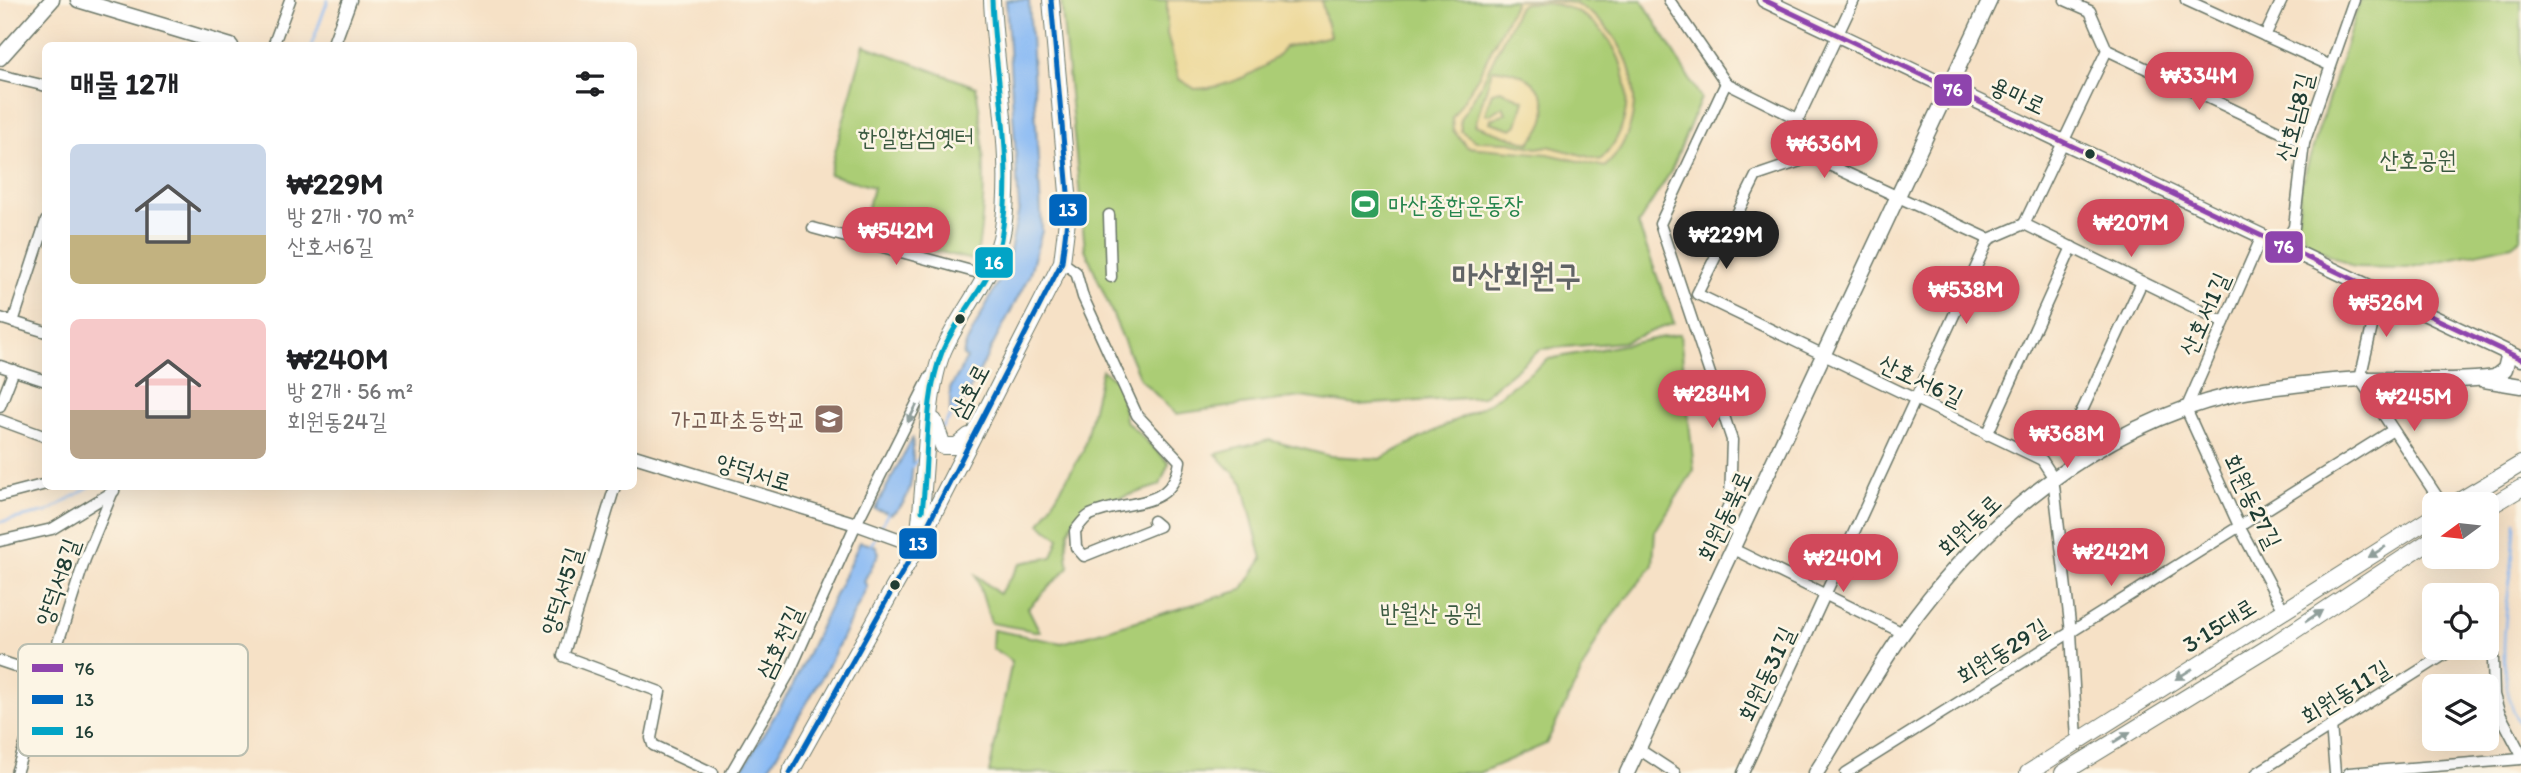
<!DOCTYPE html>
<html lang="ko">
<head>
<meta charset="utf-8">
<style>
	body { margin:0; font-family:Itim,"Poor Story",sans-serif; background:#f2f2f2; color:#202124; height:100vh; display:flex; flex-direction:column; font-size:26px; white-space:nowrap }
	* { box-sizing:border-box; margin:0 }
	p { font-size:23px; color:#757577 }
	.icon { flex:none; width:38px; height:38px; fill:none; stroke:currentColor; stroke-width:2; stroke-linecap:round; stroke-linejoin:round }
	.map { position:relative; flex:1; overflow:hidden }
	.details { position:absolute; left:42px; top:42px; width:595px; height:448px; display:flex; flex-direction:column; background:#fff; border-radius:10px; box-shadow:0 7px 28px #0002 }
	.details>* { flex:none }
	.needle { width:46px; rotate:255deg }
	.controls { position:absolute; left:2422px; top:492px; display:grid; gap:14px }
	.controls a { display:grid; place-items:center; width:77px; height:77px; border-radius:10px; background:#fff; box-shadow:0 7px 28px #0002; font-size:35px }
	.price { position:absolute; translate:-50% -60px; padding:0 16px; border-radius:24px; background:#d1495b; color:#fff; font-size:23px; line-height:46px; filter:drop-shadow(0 2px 4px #0008) }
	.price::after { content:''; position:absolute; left:50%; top:42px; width:21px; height:16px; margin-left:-10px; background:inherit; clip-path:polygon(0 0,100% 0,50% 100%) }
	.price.selected { background:#222; color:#fff }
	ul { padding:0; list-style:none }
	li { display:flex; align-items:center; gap:21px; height:175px; padding:0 28px }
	li span { display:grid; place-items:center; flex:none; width:196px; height:140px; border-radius:10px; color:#555 }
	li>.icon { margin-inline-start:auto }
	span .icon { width:84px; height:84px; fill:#fffc; stroke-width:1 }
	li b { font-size:30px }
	h2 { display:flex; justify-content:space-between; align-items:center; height:84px; padding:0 28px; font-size:30px }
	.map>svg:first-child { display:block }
	.green { fill:#abcd75; stroke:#658554; stroke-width:2 }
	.sand { fill:#eeda9e; stroke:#868c69; stroke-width:2; fill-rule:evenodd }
	.water { fill:#88b9f4; stroke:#547b94; stroke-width:2 }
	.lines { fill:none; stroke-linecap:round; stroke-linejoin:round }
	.stream { stroke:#88b9f4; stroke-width:2.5 }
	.minor-casing { stroke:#6a7667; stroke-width:13 }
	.tertiary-casing { stroke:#6a7667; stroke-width:15 }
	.secondary-casing { stroke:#6a7667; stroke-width:17 }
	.primary-casing { stroke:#6a7667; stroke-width:18 }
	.minor { stroke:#fff; stroke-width:10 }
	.tertiary { stroke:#fff; stroke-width:12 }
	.secondary { stroke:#fff; stroke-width:14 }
	.primary { stroke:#fff; stroke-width:16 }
	.bus-1-casing { stroke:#fcf5e5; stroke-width:10 }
	.bus-2-casing { stroke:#fcf5e5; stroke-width:10 }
	.bus-3-casing { stroke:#fcf5e5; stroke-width:10 }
	.bus-1 { stroke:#8e44ad; stroke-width:5 }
	.bus-2 { stroke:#0065bd; stroke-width:5 }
	.bus-3 { stroke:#02a4c6; stroke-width:5 }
	.oneway { fill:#8f9e9a }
	.bus-dot { fill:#1f3d34; stroke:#fcf5e5; stroke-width:2.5 }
	.labels { text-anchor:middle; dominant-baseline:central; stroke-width:5; stroke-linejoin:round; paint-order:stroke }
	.street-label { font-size:24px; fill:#1f3d34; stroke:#fcf5e5 }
	.park-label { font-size:24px; fill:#3b5a41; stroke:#fcf5e5 }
	.leisure-label { font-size:24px; fill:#27864d; stroke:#fcf5e5; text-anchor:start }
	.education-label { font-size:24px; fill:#785e54; stroke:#fcf5e5; text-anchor:end }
	.district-label { font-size:32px; font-weight:bold; fill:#616466; stroke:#fcf5e5 }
	.key { fill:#fcf5e5; stroke:#babeb0; stroke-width:2 }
	.key-label { font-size:19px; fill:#1f3d34 }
	.line-badge { stroke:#fcf5e5; stroke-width:2.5 }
	.badge-label { font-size:19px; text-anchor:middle; font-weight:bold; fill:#fff }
</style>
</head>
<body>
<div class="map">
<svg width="2521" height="773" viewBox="0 0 2521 773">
	<rect width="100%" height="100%" fill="#fcf5e5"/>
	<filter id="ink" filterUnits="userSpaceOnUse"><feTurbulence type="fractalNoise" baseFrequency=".0143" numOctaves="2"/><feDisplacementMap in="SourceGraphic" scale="14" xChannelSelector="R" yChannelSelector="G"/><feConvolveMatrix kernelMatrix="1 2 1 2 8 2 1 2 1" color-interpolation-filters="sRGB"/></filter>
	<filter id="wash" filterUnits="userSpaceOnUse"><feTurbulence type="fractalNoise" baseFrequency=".00686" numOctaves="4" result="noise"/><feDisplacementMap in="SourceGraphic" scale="28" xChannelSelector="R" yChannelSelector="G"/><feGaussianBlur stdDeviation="1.57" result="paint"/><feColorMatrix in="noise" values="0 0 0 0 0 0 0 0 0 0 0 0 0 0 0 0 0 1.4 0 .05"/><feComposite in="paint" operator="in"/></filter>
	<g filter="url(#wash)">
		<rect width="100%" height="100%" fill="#f6e1c6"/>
		<g class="green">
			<polygon points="1061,0 1642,0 1701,98 1671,171 1638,224 1674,323 1623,342 1541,349 1482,397 1356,405 1301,397 1176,414 1140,379 1085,249"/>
			<polygon points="2360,0 2521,0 2521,238 2512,245 2407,268 2354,267 2306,243 2298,220 2301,185"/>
			<path d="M864 45 976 87C986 148 987 201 976 261L862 232 873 187 829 174Z"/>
			<polygon points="1680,334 1694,470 1655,531 1653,565 1603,628 1546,744 1479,773 989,773 1012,661 992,648 993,630 1062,643 1242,590 1262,559 1243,483 1216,454 1269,440 1330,456 1380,459 1486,405 1549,359"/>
			<path d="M1102 370 1120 383 1125 420 1169 463 1160 485C1142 492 1094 504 1080 514 1065 525 1065 551 1069 567L1028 608 1040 632 991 623 976 575 999 594 1021 563 1052 557 1059 538 1040 524 1083 451Z"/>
		</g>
		<g class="sand">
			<path d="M1167 0H1321L1330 36 1285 47C1268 70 1225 89 1195 89L1179 79 1167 34Z"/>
			<path d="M1516 0C1534 0 1558 0 1575 4 1636 33 1656 118 1605 167L1548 154 1467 147 1453 130 1452 118 1477 79ZM1524 3C1542 2 1561 3 1577 12 1630 39 1645 118 1600 160L1548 146 1537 148 1510 142 1476 141 1461 131 1460 119 1479 89 1519 6Z"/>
			<path d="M1492 70C1537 66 1565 110 1529 143L1475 125ZM1500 90 1524 100 1517 125 1512 129 1490 122 1491 119 1506 113 1503 106 1489 115 1485 114 1492 92Z"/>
		</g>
		<g class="water">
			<polygon points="1006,0 1029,0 1042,231 1029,276 956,416 950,413 950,389 967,358 963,356 965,346 1007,265 1019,209"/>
			<path d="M913 437C912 462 917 500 891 514L875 509Z"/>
			<polygon points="860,542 876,546 879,553 864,581 867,587 826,670 766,773 740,773 793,685"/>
		</g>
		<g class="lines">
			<g class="stream">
				<polyline points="311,46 328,0"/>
				<polyline points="942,428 953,413"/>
				<polyline points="910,469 919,458"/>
				<polyline points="0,522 47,512 91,486"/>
				<path d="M2515 522C2514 589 2487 665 2521 728"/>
				<polyline points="880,528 888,513"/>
				<polyline points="870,547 877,534"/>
			</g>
		</g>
	</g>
	<g filter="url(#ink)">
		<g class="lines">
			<g class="minor-casing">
				<g id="minor">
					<polyline points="1669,0 1726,83 1798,119"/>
					<polyline points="1854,0 1798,119 1812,157 1989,239 2024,224 2224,322"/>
					<polyline points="2186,0 2329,65"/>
					<polyline points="2265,36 2282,0"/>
					<polyline points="273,46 290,0"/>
					<polyline points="2107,50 2304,143"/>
					<polyline points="0,75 46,86"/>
					<polyline points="1726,83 1660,224 1732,440 1730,502 1723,518 1741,532"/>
					<polyline points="1812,157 1756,176 1697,294 2042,460 2053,477 2071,632 2077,741"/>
					<polyline points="1109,215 1111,277"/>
					<polyline points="2024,224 2107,50 2090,11 2065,0"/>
					<polyline points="813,228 986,275"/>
					<polyline points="2262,236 2186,409 2239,526 2284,611"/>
					<polyline points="2283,246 2294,227 2304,143 2354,0"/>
					<path d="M1062 262 1076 272 1083 297 1137 415 1180 461C1173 512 1127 498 1090 515 1084 518 1079 526 1075 531L1076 547 1084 556 1159 526 1153 521"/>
					<polyline points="2380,292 2360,379 2442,504"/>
					<polyline points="0,318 46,332"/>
					<polyline points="13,322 46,221"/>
					<polyline points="0,366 46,381"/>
					<polyline points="0,406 14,370"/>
					<polyline points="0,420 46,437"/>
					<polyline points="1987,435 2072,247"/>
					<polyline points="2073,464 2067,443 2142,282"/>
					<polyline points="615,486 563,656 660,692 651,738 653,745 713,773"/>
					<polyline points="0,496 46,484"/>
					<polyline points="0,541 52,529 114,491"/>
					<polyline points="1733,549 1903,633"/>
					<polyline points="2492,625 2494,695 2499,712 2521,754"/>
					<polyline points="0,661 48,677"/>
					<polyline points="2331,725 2335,773"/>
					<polyline points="1640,750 1675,773"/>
					<polyline points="16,773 85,559 115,486"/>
					<polyline points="731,773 788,675 856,524 930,377"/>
					<polyline points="1743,773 1989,239"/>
					<polyline points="1846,773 2393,430"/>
					<polyline points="2257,773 2455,648"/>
					<polyline points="2349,773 2521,759"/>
				</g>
			</g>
			<g class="tertiary-casing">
				<g id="tertiary">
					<polyline points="333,46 350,0"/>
					<polyline points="634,456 856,524 917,546"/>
				</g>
			</g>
			<g class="secondary-casing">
				<g id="secondary">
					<polyline points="78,0 231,46"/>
					<polyline points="1764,0 2521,359"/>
					<polyline points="0,58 52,0"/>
					<polyline points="2484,380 2521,386"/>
					<polyline points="1627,773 1990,0"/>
					<path d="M1816 773C1845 727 1871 678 1903 633 1982 522 2096 427 2231 395 2266 387 2326 381 2362 379 2406 378 2451 383 2495 377L2505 369 2509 353"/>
				</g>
			</g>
			<g class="primary-casing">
				<g id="primary">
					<polyline points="934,421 943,446 957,446 969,436"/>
					<polyline points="2454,504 2521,464"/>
					<polyline points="2487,508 2521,488"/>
					<path d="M919 530C926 481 925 393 943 351 961 310 996 274 1003 228 1014 154 995 74 992 0"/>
					<polyline points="790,773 917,546 1062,262 1069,204 1051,0"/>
					<polyline points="2028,773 2434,516"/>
					<polyline points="2063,773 2277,642 2434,538"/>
				</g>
			</g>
			<use href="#minor" class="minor"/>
			<use href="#tertiary" class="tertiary"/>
			<use href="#secondary" class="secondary"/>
			<use href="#primary" class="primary"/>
			<g class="bus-1-casing">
				<polyline id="bus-1" points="1764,0 2521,359"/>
			</g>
			<g class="bus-2-casing">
				<polyline id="bus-2" points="790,773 917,546 1062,262 1069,204 1051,0"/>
			</g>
			<g class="bus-3-casing">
				<path id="bus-3" d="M922 511C929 460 923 400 942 352 958 314 994 280 1001 239 1015 162 995 78 992 0"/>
			</g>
			<use href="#bus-1" class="bus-1"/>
			<use href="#bus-2" class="bus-2"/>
			<use href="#bus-3" class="bus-3"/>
		</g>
		<defs><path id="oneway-solid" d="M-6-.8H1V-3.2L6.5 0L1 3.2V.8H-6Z" transform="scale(1.75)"/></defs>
		<g class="oneway">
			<use href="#oneway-solid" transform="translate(912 414) rotate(117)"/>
			<use href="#oneway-solid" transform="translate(2377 552) rotate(148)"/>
			<use href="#oneway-solid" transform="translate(2314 616) rotate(-34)"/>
			<use href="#oneway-solid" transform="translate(2184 674) rotate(148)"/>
			<use href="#oneway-solid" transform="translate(2122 737) rotate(-32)"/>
		</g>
	</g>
	<defs>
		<g id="stadium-square" transform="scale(1.575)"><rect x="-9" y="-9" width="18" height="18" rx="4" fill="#2e9e5b" stroke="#fcf5e5"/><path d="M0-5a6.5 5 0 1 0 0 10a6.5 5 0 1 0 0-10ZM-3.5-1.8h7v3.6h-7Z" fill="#fff"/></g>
		<g id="school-square" transform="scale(1.575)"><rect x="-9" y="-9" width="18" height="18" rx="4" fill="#8d6e63" stroke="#fcf5e5"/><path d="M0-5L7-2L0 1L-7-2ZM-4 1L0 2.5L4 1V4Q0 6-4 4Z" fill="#fff"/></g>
	</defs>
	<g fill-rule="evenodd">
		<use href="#stadium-square" x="1365" y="204"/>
		<use href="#school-square" x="829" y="419"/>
	</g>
	<g class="bus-dot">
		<circle cx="2090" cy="154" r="6"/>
		<circle cx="960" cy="319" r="6"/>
		<circle cx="895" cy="585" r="6"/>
	</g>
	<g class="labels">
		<g class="street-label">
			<text transform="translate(2018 95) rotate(25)">용마로</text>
			<text transform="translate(2294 117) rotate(-76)">산호남8길</text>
			<text transform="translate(2204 314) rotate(-66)">산호서1길</text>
			<text transform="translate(1921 380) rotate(25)">산호서6길</text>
			<text transform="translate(969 391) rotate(-62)">삼호로</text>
			<text transform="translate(754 472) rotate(17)">양덕서로</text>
			<text transform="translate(2253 501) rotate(64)">회원동27길</text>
			<text transform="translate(1724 516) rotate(-65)">회원동북로</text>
			<text transform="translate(1969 525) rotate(-44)">회원동로</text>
			<text transform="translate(57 582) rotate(-71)">양덕서8길</text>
			<text transform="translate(561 591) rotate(-73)">양덕서5길</text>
			<text transform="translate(2219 625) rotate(-32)">3·15대로</text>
			<text transform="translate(779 642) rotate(-65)">삼호천길</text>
			<text transform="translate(2002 651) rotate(-32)">회원동29길</text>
			<text transform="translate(1766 674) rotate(-65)">회원동31길</text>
			<text transform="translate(2345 692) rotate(-32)">회원동11길</text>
		</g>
		<g class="park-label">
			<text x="916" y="136">한일합섬옛터</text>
			<text x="2418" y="159">산호공원</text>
			<text x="1431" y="612">반월산 공원</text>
		</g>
		<g class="leisure-label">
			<text x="1388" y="204">마산종합운동장</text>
		</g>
		<g class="education-label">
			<text x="806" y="419">가고파초등학교</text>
		</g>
		<g class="district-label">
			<text x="1516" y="275">마산회원구</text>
		</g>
	</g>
	<rect x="18" y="644" width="230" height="112" rx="10" class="key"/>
	<rect x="32" y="664" width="31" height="8" fill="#8e44ad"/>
	<rect x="32" y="695" width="31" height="9" fill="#0065bd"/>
	<rect x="32" y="727" width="31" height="8" fill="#02a4c6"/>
	<g class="key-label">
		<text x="75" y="675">76</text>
		<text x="75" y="706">13</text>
		<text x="75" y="738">16</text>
	</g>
	<g class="line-badge">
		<rect x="1933" y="73" width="40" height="34" rx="7" fill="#8e44ad"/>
		<rect x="1048" y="193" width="40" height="34" rx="7" fill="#0065bd"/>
		<rect x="2264" y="230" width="40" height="34" rx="7" fill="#8e44ad"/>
		<rect x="974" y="246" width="40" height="33" rx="7" fill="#02a4c6"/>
		<rect x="898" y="527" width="40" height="33" rx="7" fill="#0065bd"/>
	</g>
	<g class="badge-label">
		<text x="1953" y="96">76</text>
		<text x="1068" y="216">13</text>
		<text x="2284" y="253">76</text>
		<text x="994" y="269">16</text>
		<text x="918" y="550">13</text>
	</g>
</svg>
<div class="controls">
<a><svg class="needle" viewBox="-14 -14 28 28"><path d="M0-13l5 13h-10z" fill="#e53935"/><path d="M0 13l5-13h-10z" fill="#757577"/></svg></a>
<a><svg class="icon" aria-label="locate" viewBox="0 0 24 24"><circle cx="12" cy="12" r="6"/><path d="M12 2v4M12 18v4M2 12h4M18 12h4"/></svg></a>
<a><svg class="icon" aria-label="layers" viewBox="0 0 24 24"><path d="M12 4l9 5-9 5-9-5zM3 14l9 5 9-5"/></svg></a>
</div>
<b class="price" style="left:2199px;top:112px">₩334M</b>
<b class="price" style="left:1824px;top:180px">₩636M</b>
<b class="price" style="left:2131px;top:259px">₩207M</b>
<b class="price" style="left:896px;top:267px">₩542M</b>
<b class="price selected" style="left:1726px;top:271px">₩229M</b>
<b class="price" style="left:1966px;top:326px">₩538M</b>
<b class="price" style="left:2386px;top:339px">₩526M</b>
<b class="price" style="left:1712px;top:430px">₩284M</b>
<b class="price" style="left:2414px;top:433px">₩245M</b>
<b class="price" style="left:2067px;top:470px">₩368M</b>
<b class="price" style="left:2111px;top:588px">₩242M</b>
<b class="price" style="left:1843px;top:594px">₩240M</b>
<section class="details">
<h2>매물 12개<svg class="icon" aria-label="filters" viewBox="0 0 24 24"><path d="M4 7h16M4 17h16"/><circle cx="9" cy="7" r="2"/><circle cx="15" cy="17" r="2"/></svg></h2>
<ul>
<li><span style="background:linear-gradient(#c9d6e8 65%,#c2b280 0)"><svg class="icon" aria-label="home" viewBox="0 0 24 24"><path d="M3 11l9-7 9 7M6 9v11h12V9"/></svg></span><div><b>₩229M</b><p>방 2개 · 70 m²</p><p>산호서6길</p></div></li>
<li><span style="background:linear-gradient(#f6c9c9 65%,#b9a48a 0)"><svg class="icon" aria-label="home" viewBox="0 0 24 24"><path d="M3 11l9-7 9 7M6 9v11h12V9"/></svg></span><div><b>₩240M</b><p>방 2개 · 56 m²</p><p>회원동24길</p></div></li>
</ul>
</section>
</div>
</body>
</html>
